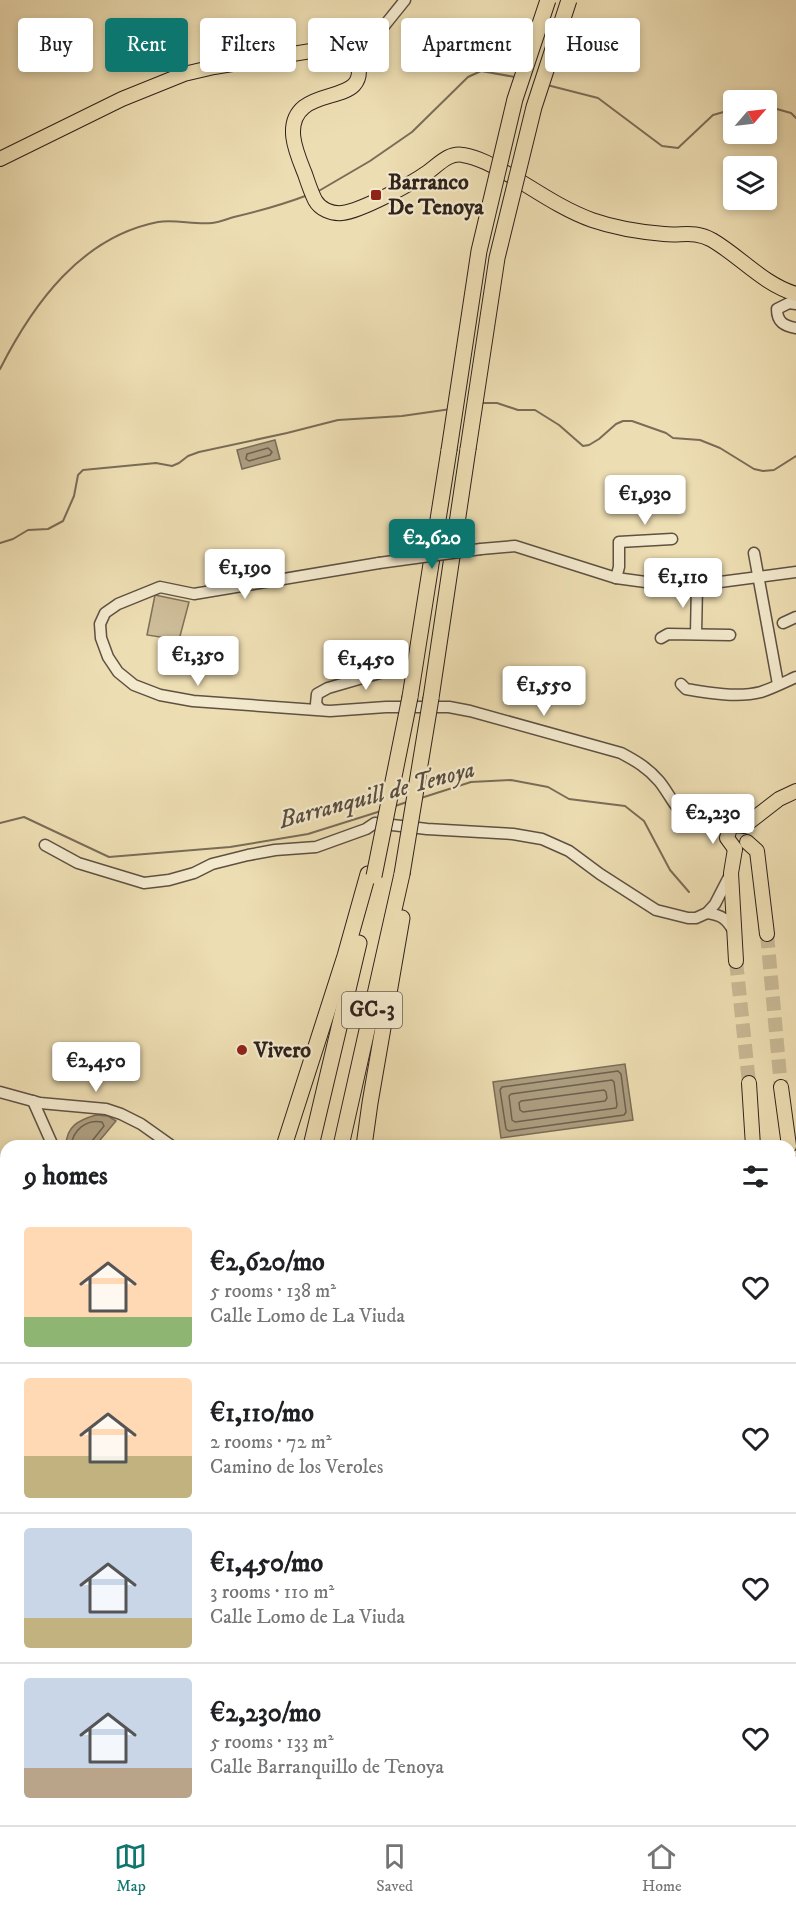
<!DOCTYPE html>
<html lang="en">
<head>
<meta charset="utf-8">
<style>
	body { margin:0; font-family:"IM FELL DW Pica",serif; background:#f6f6f6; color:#202124; height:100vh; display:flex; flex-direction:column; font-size:22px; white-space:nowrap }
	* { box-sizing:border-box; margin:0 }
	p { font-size:20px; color:#757577 }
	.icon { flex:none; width:33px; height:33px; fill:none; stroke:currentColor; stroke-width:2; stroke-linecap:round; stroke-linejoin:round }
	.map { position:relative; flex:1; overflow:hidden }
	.drawer { position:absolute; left:0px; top:1140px; width:796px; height:686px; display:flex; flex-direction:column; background:#fff; border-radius:18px 18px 0 0; box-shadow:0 3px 9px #0003 }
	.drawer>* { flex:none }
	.top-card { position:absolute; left:18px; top:18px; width:760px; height:54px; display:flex; gap:12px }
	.needle { width:39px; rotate:62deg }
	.fabs { position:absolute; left:723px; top:90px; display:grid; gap:12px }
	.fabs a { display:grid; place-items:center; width:54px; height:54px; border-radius:6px; background:#fff; box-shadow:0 3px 9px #0003; font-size:30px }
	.price { position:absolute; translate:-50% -51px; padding:0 14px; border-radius:6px; background:#fff; color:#222; font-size:20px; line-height:39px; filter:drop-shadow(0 2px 3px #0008) }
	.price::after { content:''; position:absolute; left:50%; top:36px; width:18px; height:14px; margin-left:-9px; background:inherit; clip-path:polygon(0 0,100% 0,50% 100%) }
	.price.selected { background:#0f766e; color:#fff }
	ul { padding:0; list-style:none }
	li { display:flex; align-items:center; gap:18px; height:150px; padding:0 24px }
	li+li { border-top:2px solid #e0e0e0 }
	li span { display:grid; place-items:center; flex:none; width:168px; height:120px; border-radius:6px; color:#555 }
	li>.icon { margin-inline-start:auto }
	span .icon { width:72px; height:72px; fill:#fffc; stroke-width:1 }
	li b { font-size:26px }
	h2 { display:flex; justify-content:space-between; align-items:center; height:72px; padding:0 24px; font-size:26px }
	.pill { padding:0 21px; border-radius:6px; background:#fff; box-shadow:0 3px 9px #0003; font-size:21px; line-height:54px }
	.pill.selected { background:#0f766e; color:#fff }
	.menu { display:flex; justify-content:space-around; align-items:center; height:84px; border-top:2px solid #e0e0e0; background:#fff; font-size:16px; color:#757577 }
	.menu a { display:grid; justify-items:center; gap:3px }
	.menu .selected { color:#0f766e }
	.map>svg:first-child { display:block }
	.green { fill:#cdbd98; stroke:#7e705a; stroke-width:1.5 }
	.water { fill:#ac9d7f; stroke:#7a6c57; stroke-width:1.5 }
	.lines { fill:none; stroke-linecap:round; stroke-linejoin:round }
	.shore { stroke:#6d604e; stroke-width:1.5 }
	.stream { stroke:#7a6c57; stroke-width:2 }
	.major-tunnel { stroke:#c7b894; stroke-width:14; stroke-dasharray:14 7; stroke-linecap:butt }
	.minor-casing { stroke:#5e5142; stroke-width:13 }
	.major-casing { stroke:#2e221c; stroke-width:16 }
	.highway-casing { stroke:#2e221c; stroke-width:17 }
	.minor { stroke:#f3e9cd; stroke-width:10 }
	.major { stroke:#edddb2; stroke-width:14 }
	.highway { stroke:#edddb2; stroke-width:15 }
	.minor-bridge-casing { stroke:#5e5142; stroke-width:13; stroke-linecap:butt }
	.highway-bridge-casing { stroke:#2e221c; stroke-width:17; stroke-linecap:butt }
	.minor-bridge { stroke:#f3e9cd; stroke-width:10 }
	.highway-bridge { stroke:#edddb2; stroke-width:15 }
	.poi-dot { fill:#8f2418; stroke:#f3e9cd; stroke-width:2 }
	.labels { text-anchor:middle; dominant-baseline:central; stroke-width:4.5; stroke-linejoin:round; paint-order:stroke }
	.shield { fill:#f3e9cd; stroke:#695e51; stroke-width:1.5 }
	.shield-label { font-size:21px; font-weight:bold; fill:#2e221c }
	.poi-label { font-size:22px; font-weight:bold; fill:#2e221c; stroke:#f3e9cd; text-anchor:start }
	.water-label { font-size:24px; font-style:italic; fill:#5a4d3f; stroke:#f3e9cd }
</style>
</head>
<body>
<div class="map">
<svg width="796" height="1825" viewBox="0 0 796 1825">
	<rect width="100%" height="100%" fill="#edddb2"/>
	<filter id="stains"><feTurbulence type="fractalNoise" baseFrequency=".00333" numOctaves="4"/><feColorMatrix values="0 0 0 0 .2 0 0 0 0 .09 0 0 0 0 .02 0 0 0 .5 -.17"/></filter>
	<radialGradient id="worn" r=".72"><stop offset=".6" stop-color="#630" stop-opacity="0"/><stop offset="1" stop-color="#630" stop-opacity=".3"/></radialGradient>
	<polygon class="green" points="155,595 189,602 179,640 147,635"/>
	<g class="water">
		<polygon points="275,440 280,459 242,469 237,450"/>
		<polygon points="625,1064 633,1120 501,1138 493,1082"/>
		<path d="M96 1115 108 1116 116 1121 95 1146H66C66 1126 79 1120 96 1115Z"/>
	</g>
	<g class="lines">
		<g class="shore">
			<polygon points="268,448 272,452 270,455 249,461 246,459 247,454"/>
			<polygon points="618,1071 621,1074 626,1112 624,1115 509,1131 506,1129 500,1090 502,1087"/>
			<polygon points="612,1080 614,1082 617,1105 616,1108 515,1122 512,1120 509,1096 511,1094"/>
			<polygon points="604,1090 606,1092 607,1098 605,1101 523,1112 520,1110 519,1103 521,1101"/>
			<path d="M71 1146C73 1130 86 1119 102 1122L104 1126 92 1141 91 1146"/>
		</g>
		<g class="stream">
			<polyline points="547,85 598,98 662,146 678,148 713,115 734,109"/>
			<polyline points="766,106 791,113 796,118"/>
			<polyline points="317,192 370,161 412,132 468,77 481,71 515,77"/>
			<path d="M0 369C33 304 81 237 158 222 175 219 194 225 212 223 220 222 227 219 234 217 260 211 284 204 308 195"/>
			<polyline points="480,403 497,403 518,410 535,410 559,425 583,446 589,445 599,439 616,424 623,421 632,421 666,433 673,438 700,440 720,448 754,469 763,471 774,470 796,456"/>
			<polyline points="0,543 13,539 28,530 48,529 63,521 74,496 78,475 83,470 156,463 172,466 179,463 188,456 199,452 287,433 338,420 402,416 451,409"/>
			<polyline points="421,798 471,782 511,780 548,787 569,799 625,806 644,821 670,870 689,892"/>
			<polyline points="395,806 407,802"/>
			<polyline points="0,823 24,817 109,857 230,847 308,834 381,811"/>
		</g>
		<g class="major-tunnel">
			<polyline points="767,934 781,1087"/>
			<polyline points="736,961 749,1083"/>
		</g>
		<g class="minor-casing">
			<g id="minor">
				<polyline points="356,56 372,41 405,0"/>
				<path d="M796 304 789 303 777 309C777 322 784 326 796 328"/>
				<polyline points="481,549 515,546 616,578 653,583 697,585 796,572"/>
				<polyline points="754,553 778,684"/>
				<path d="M379 563 194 594 160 587 118 604 105 613 100 624 101 638 108 657 118 672 134 685 160 695 193 701 330 711 386 707H449L470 711 621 753C636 761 648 768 659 781 669 793 675 809 688 818 700 826 716 824 728 831"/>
				<polyline points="616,578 619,567 619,542 672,539"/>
				<polyline points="783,623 796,617"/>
				<polyline points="696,634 697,585"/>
				<polyline points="661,638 668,634 730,635"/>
				<path d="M681 684 686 689C709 693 738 698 761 692 773 688 785 682 796 677"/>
				<polyline points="320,709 316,704 317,694 328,688 397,668"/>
				<polyline points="45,845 78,863 144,883 169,880 194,873 212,864 248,855 275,850 316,847 366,829 375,823 427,829 513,834 542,839 569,851 600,874 656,910 688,918 696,918 707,913"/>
				<path d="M731 873 715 904 707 913C722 915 727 919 734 932"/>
				<polyline points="0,1092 40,1103 106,1109 121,1114 141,1124 172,1146"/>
				<polyline points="33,1101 53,1146"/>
				<polyline points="790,1319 796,1323"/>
			</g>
		</g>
		<g class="major-casing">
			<g id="major">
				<path d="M0 159 122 99 184 74 214 67 329 48 344 49 356 56C371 100 326 89 304 107 283 124 297 154 305 174 308 183 311 192 315 200 320 209 331 214 342 213 361 211 411 184 428 172 438 165 449 152 463 155 481 158 497 168 513 177 538 192 564 210 592 220 615 228 640 232 664 234 682 236 694 230 712 240 741 257 763 284 796 294"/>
				<polyline points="747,842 757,851 767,934"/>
				<polyline points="735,849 731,873 736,961"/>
				<polyline points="735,849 727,838 730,828 736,825 744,826 779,799 796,791"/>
				<polyline points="749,1083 753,1146"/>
				<polyline points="781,1087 789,1146"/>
				<polyline points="790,1161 796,1194"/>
				<path d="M790 1236C793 1247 796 1259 790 1270"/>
				<polyline points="790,1307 796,1294"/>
				<polyline points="414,1820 415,1825"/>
			</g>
		</g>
		<g class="highway-casing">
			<g id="highway">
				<polyline points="410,697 449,450"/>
				<polyline points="431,698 468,449"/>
				<polyline points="284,1146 345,956 368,874"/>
				<polyline points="311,1146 359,943"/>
				<polyline points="341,1146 402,874"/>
				<polyline points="364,1146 370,1103 402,918"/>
				<polyline points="0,1805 6,1798"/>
				<polyline points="14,1825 18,1820"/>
			</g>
		</g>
		<use href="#minor" class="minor"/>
		<use href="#major" class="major"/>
		<use href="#highway" class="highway"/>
		<g class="minor-bridge-casing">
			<polyline id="minor-bridge" points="379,563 481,549"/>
		</g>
		<g class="highway-bridge-casing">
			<g id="highway-bridge">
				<polyline points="468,449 497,258 534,107 569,0"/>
				<polyline points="449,450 479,251 515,99 548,0"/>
				<polyline points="402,874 431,698"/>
				<polyline points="374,876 410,697"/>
			</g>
		</g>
		<use href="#minor-bridge" class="minor-bridge"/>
		<use href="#highway-bridge" class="highway-bridge"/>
	</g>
	<g class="poi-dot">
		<rect x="370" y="189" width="12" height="12" rx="3"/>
		<circle cx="242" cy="1050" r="6"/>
	</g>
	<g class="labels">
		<rect class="shield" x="342" y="992" width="60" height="36" rx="4.5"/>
		<g class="shield-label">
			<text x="372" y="1010">GC-3</text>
		</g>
		<g class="poi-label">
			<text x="388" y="182">Barranco<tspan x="388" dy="25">De Tenoya</tspan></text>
			<text x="254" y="1050">Vivero</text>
		</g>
		<g class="water-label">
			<text transform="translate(377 795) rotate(-15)">Barranquill de Tenoya</text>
		</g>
	</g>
	<rect width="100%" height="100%" filter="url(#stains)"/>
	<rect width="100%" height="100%" fill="url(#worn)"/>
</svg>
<div class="fabs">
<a><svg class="needle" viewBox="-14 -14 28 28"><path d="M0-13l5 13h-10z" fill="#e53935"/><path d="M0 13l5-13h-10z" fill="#757577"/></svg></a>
<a><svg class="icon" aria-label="layers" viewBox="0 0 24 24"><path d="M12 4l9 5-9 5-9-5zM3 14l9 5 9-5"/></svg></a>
</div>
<b class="price" style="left:645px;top:526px">€1,930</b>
<b class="price selected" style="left:432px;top:570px">€2,620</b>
<b class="price" style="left:245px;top:600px">€1,190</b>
<b class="price" style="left:683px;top:609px">€1,110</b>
<b class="price" style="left:198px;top:687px">€1,350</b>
<b class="price" style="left:366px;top:691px">€1,450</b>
<b class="price" style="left:544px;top:717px">€1,550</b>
<b class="price" style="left:713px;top:845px">€2,230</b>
<b class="price" style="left:96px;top:1093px">€2,450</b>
<div class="top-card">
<a class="pill">Buy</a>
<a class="pill selected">Rent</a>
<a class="pill">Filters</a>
<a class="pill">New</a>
<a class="pill">Apartment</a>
<a class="pill">House</a>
</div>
<section class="drawer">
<h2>9 homes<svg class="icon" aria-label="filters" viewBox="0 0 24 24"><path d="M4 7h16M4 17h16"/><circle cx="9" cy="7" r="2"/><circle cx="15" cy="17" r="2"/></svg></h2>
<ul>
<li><span style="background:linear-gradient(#ffd9b3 75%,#8fb573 0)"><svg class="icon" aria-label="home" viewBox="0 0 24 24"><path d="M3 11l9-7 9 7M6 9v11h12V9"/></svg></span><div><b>€2,620/mo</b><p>5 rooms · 138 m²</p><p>Calle Lomo de La Viuda</p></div><svg class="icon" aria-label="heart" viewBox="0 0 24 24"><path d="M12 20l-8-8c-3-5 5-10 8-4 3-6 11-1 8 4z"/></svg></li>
<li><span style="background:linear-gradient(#ffd9b3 65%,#c2b280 0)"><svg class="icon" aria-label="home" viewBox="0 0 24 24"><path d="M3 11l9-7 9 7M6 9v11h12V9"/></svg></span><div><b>€1,110/mo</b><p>2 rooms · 72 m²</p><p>Camino de los Veroles</p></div><svg class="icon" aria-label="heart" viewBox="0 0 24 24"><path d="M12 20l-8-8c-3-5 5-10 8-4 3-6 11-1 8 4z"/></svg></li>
<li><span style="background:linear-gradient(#c9d6e8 75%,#c2b280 0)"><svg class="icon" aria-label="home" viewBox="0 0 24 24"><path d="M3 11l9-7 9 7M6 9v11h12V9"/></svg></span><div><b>€1,450/mo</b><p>3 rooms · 110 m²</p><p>Calle Lomo de La Viuda</p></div><svg class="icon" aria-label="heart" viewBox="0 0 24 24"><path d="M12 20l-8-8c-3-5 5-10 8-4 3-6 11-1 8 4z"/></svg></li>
<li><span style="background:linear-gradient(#c9d6e8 75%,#b9a48a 0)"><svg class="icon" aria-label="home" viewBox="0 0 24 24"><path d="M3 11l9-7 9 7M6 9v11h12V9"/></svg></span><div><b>€2,230/mo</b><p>5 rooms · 133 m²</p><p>Calle Barranquillo de Tenoya</p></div><svg class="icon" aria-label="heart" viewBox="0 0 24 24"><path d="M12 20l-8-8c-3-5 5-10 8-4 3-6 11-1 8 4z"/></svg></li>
</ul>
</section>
</div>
<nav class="menu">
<a class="selected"><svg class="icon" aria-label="map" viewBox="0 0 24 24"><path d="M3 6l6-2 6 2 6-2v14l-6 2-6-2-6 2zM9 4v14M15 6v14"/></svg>Map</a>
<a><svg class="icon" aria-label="saved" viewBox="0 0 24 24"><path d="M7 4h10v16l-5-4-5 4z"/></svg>Saved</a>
<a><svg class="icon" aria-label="home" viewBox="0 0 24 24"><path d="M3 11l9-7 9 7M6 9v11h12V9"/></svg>Home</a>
</nav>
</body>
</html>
